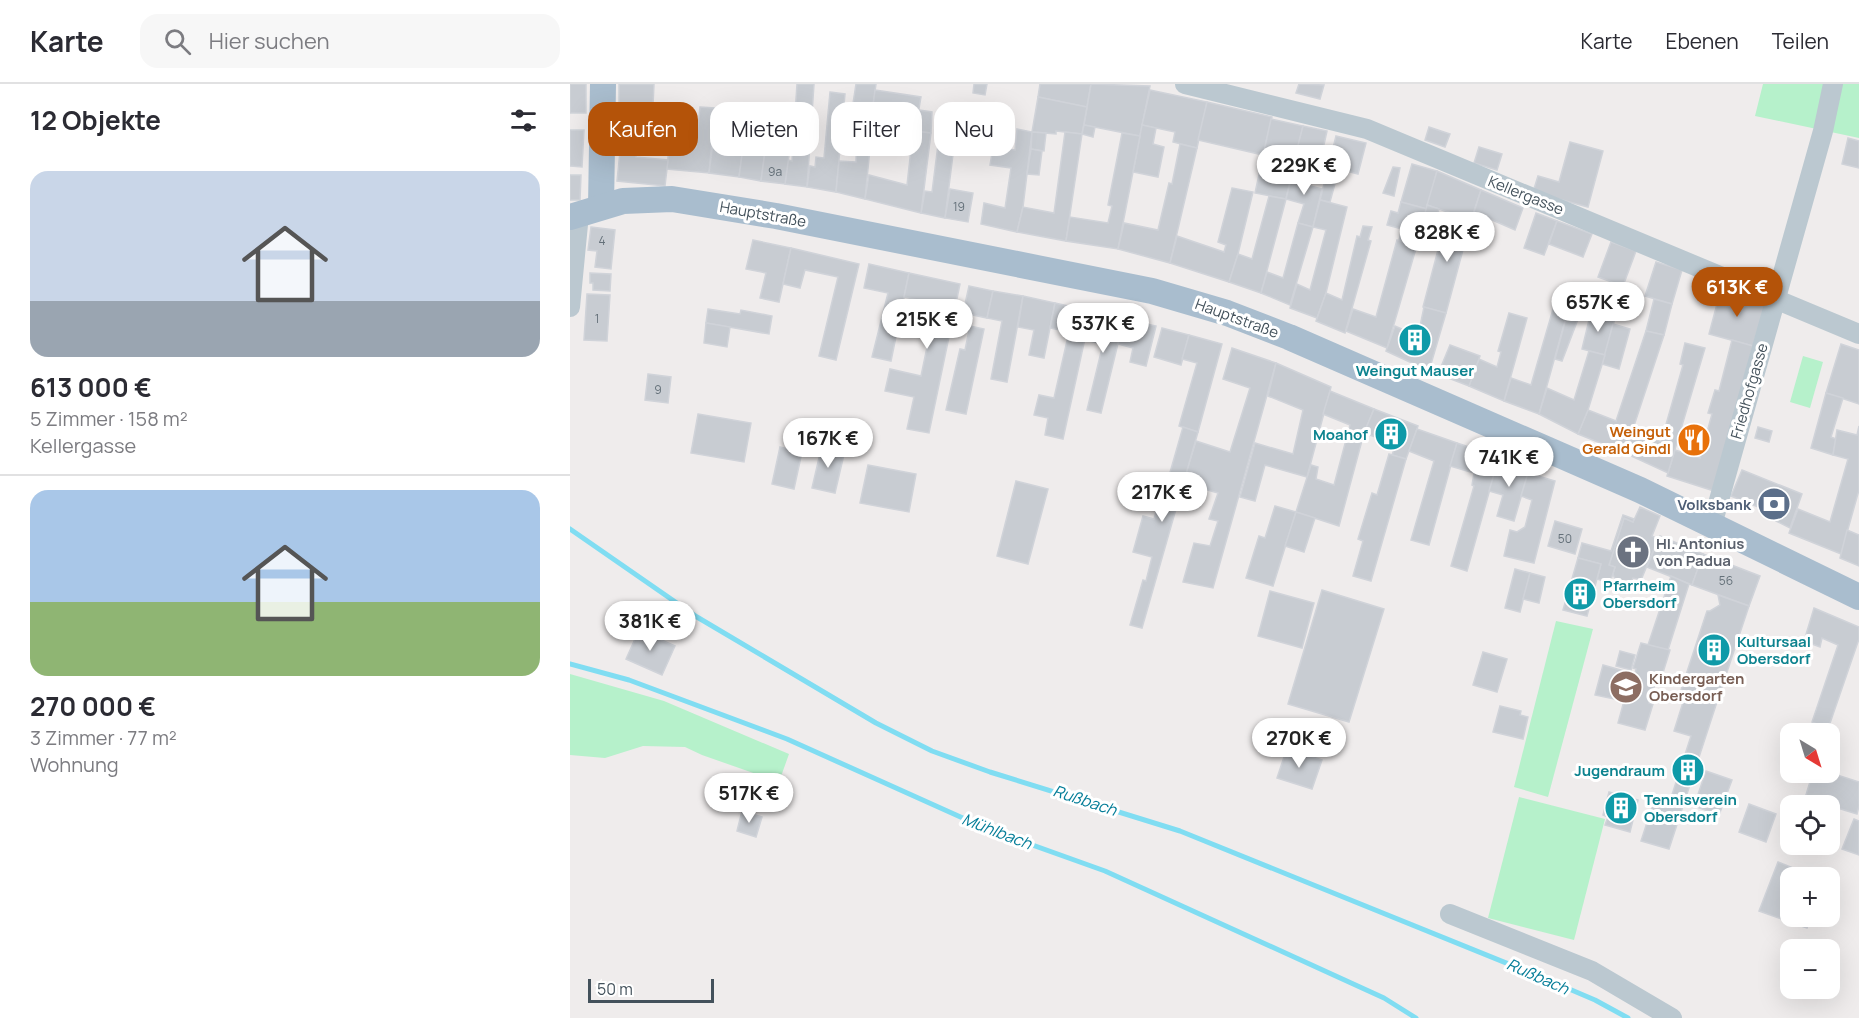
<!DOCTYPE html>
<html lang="de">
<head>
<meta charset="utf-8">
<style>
	body { margin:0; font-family:Manrope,sans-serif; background:#f7f7f7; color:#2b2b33; height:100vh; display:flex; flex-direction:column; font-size:22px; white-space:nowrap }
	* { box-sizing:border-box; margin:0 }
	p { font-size:20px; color:#7c7c81 }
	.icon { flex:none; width:33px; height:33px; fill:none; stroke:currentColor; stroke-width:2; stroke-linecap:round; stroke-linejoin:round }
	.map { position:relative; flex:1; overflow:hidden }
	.drawer { display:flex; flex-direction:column; background:#fff; width:570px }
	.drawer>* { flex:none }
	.top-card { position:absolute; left:18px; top:18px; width:570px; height:54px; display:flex; gap:12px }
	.needle { width:39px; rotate:142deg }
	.fabs { position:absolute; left:1210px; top:639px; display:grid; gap:12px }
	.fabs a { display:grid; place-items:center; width:60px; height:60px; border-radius:12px; background:#fff; box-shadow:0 6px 24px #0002; font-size:30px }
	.scale { position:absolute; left:18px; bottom:15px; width:126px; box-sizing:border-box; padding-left:6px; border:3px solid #43515b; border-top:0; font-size:16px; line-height:21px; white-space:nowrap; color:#43515b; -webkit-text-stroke:4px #fff; paint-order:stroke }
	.price { position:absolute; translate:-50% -51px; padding:0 14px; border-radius:21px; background:#fff; color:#222; font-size:20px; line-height:39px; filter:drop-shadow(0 2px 3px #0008) }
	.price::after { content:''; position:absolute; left:50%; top:36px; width:18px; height:14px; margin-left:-9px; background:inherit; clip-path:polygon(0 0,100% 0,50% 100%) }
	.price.on { background:#b45309; color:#fff }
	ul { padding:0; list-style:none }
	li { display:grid; align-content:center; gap:12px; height:318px; padding:0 30px }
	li+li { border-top:2px solid #e1e1e2 }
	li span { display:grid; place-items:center; height:186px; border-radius:18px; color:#555 }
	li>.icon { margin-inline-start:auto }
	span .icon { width:108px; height:108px; fill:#fffc; stroke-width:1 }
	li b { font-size:26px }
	h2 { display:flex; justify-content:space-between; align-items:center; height:72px; padding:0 30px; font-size:26px }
	.tag { padding:0 21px; border-radius:18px; background:#fff; box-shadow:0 6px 24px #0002; font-size:21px; line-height:54px }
	.tag.on { background:#b45309; color:#fff }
	header { display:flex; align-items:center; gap:36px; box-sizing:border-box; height:84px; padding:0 30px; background:#fff; border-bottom:2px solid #e1e1e2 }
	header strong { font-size:28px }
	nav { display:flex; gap:33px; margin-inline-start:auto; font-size:21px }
	.search { width:420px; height:54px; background:#f7f7f7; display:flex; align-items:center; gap:15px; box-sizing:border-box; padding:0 21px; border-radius:18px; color:#7c7c81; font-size:22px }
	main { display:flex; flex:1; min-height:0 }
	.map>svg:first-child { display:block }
	.green { fill:#b6f1cb }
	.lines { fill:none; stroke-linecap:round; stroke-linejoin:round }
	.stream { stroke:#80ddf2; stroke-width:5 }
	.building { fill:#c8ccd2; stroke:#d0d3d9; stroke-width:1.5 }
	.minor { stroke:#bbc8d0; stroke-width:20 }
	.major { stroke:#a9bdce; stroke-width:26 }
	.labels { text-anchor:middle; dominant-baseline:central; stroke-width:6; stroke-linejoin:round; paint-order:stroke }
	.number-label { font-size:12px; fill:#647079 }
	.street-label { font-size:15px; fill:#43515b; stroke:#fff }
	.culture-label { font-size:15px; font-weight:bold; fill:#0d838f; stroke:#fff; text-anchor:start }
	.food-label { font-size:15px; font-weight:bold; fill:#c56008; stroke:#fff; text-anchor:end }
	.service-label { font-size:15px; font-weight:bold; fill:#4e5e75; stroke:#fff; text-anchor:end }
	.worship-label { font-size:15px; font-weight:bold; fill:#5b616d; stroke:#fff; text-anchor:start }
	.education-label { font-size:15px; font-weight:bold; fill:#785e54; stroke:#fff; text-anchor:start }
	.water-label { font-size:16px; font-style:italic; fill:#047d98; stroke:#fff }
</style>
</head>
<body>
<header>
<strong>Karte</strong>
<div class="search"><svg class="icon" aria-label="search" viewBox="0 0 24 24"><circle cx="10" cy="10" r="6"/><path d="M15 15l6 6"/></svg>Hier suchen</div>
<nav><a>Karte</a><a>Ebenen</a><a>Teilen</a></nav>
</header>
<main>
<section class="drawer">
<h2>12 Objekte<svg class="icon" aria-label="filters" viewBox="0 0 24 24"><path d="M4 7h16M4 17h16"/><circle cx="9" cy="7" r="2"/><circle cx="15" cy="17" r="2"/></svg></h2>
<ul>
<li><span style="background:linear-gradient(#c9d6e8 70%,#9aa5b1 0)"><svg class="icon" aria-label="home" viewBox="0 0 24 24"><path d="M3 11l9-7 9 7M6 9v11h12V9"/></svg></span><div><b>613 000 €</b><p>5 Zimmer · 158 m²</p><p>Kellergasse</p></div></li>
<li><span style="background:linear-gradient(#a9c7e8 60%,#8fb573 0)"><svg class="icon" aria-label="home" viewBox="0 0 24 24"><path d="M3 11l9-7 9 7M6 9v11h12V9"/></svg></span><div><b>270 000 €</b><p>3 Zimmer · 77 m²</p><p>Wohnung</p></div></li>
</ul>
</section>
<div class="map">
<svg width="1289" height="934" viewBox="0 0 1289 934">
	<rect width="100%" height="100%" fill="#efecec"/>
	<g class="green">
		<polygon points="1193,0 1289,0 1289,54 1185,32"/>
		<polygon points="1233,272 1253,278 1240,324 1220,318"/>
		<polygon points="986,537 1023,545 978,713 944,703"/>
		<polygon points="0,590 94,617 219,670 209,698 132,671 115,663 73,662 35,674 0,671"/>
		<polygon points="949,713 1035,735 1004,856 918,834"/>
	</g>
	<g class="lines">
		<g class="stream">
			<polyline points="0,445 127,533 306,639 362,667 420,688 610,747 971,893 1025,916 1058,934"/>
			<polyline points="0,580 59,596 217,655 415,744 535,787 814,914 846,934"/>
		</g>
	</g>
	<g class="building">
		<rect x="0" y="0" width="16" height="29"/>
		<polygon points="49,0 84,0 83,21 72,21 72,29 49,29"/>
		<polygon points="227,0 244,0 237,103 215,100 218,76 222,77"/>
		<polygon points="286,0 306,0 302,29 282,26"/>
		<polygon points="404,0 417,0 415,11 403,9"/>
		<polygon points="470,0 521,0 517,23 468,13"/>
		<polygon points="521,0 580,2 570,52 514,41"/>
		<polygon points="729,0 754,1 750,15 726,9"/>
		<polygon points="305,6 351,13 347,36 302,29"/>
		<polygon points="580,6 637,18 627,64 603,58 605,48 572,41"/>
		<polygon points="260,8 275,10 266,108 237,103 240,82 245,83 246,73 254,74"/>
		<polygon points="468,13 517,23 512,50 486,47 486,50 462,48"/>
		<polygon points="637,18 702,33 693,71 628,56"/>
		<polygon points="130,23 145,24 139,89 97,85 99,62 126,64"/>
		<polygon points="349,26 362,28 361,49 334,46 335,34 347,36"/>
		<polygon points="701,35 733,42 716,115 685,109"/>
		<polygon points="52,36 72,38 70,60 51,58"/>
		<polygon points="371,37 387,39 375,134 351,129 355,107 362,108"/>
		<polygon points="514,41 525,43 523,53 512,50"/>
		<polygon points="572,41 586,44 583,60 594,63 588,93 563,88"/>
		<polygon points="733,42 757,47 751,74 726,69"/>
		<polygon points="287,43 302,44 295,115 266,108 269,77 286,78"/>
		<polygon points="859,43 880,50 875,63 855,56"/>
		<polygon points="447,45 462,48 453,123 447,148 411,140 414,119 435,124 441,84 420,81 423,63 445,66"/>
		<polygon points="0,46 14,46 12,83 0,82"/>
		<polygon points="343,47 361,49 351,129 295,115 299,91 337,101"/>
		<polygon points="462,48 476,49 474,67 461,65"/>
		<polygon points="495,48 512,50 496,157 447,148 453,123 484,129"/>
		<polygon points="552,49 570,52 548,165 496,157 500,133 538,139 542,122 538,121"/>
		<polygon points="766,52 796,59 788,90 769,85 760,118 750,116"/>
		<polygon points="157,54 174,56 169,93 139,89 143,59 157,61"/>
		<polygon points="1278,54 1289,57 1289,84 1272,80"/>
		<polygon points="174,56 196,60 191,97 169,93"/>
		<polygon points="51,58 68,59 66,73 98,76 95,102 47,97"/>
		<polygon points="1000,58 1033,67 1018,123 963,108 968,92 989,98"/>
		<polygon points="196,60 220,64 215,100 191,97"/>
		<polygon points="610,60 627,64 600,179 548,165 554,139 588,146 599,99 602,100"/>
		<polygon points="909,63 932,70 927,86 904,79"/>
		<polygon points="461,65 472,67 469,91 457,90"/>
		<polygon points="725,79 736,82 733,100 752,105 743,143 728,139 734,120 716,115"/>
		<polygon points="842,80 867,87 857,125 831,118"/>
		<polygon points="823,83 830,84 824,112 813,109"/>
		<polygon points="867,87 911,106 901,136 857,121"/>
		<polygon points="0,91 11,91 10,116 0,116"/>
		<polygon points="662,104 683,108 668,170 659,198 600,179 607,152 654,168 656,161 648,158"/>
		<polygon points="380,105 403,109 398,138 375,134"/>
		<polygon points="911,106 953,124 945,146 904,128"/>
		<polygon points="699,112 716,115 691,209 659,198 668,170 682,175"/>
		<polygon points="750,116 777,123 756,209 747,234 720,224 727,200 740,206 756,146 743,143"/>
		<polygon points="831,118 857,125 847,161 829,156 832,145 817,141 821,127 828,129"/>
		<polygon points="857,121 869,125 863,149 851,146"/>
		<polygon points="878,128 901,136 876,229 853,223"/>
		<polygon points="966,129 987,137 974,171 954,164"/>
		<polygon points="987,137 1022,150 1013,173 979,160"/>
		<polygon points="728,139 743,143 720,221 691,209 697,188 713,194"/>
		<polygon points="793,142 802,143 798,156 801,157 775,249 746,237 756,209 772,216 787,152 790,153"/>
		<polygon points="21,143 45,146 41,185 25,183 27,167 18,166"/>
		<polygon points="183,156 221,164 209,218 190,214 196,189 176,185"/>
		<polygon points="827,156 847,161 817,264 776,247 783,225 806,233"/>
		<polygon points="1041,158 1066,167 1053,202 1028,193"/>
		<polygon points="221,164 289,180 266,276 249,272 268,193 235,186 230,204 213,200"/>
		<polygon points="1086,178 1112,186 1102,220 1075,212"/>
		<polygon points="299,180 339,189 321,277 302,273 318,209 294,204"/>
		<polygon points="20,189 41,190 40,207 23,206 23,199 20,199"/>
		<polygon points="339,189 390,200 359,349 337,345 344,313 315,307 320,285 351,292 366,220 334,213"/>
		<polygon points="399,202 423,207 417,234 393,229"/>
		<polygon points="1151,205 1195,221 1183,262 1139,250"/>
		<polygon points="423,207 453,212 437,298 421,295 432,237 417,234"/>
		<polygon points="988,208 1002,212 969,330 934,317 941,294 961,301"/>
		<polygon points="17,210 40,211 37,257 14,256"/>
		<polygon points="453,212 485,219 474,274 459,271 464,246 448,243"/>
		<polygon points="1084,215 1102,220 1094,251 1076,247"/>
		<polygon points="485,219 521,227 493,355 475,351 478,334 464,331 469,311 484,314 499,248 480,244"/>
		<polygon points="854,223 876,229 859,287 816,267 825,242 848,252"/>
		<polygon points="138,225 170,230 171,226 202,232 199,250 136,239"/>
		<polygon points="521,227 554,235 531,329 517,326 533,260 515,256"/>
		<polygon points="998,227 1010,230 992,277 985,275"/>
		<polygon points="1021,228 1045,234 1035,271 1012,265"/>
		<polygon points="939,229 957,234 934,317 899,302 909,275 927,283 931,268 928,267"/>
		<polygon points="554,235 586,242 576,282 560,278 563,264 548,260"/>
		<polygon points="136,239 160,243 157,263 134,259"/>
		<polygon points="1043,240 1060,245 1049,285 1032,280"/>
		<polygon points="400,242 414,245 396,330 376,326 390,265 395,266"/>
		<polygon points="592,244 619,251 611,281 584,273"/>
		<polygon points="1076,247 1094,251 1055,369 1008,350 1018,326 1046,337"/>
		<polygon points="619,251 652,260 628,348 609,342 627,279 612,275"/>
		<polygon points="1162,256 1183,262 1144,407 1097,392 1105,366 1130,374 1142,330 1138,329 1145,306 1149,307"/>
		<polygon points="1115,259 1135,264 1098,389 1055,369 1064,345 1091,358 1113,281 1110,280"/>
		<polygon points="1271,260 1289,266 1289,320 1256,309"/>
		<polygon points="880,261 910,272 899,302 868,290"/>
		<polygon points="662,264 706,279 643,504 613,498 624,459 640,462 648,437 639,435 648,409 613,399 626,357 660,368 680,304 653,295"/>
		<polygon points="1019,267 1035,271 1018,326 1008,350 969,330 977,304 1004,316"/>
		<polygon points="706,279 761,303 737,393 695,381 685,417 670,413 685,359 723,370 733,326 698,312"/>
		<polygon points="78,290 101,293 98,319 75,316"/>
		<polygon points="760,307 804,325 794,349 769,442 726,428 741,381 748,383 746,395 764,401 780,341 753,330"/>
		<polygon points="1256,309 1273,314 1261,353 1266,355 1263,371 1241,364"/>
		<polygon points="804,325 848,342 836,375 822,371 828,355 819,351 817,357 794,349"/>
		<polygon points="128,330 181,339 174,378 121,369"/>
		<polygon points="1289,342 1289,406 1271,470 1219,449 1228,425 1260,438 1278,375 1263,371 1267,346 1287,351"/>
		<polygon points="613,343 628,348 572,544 560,541 573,496 576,497 582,473 563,468 573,432 584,435 594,398 597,399"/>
		<polygon points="1188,343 1202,347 1199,358 1185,354"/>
		<polygon points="847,345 887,359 859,461 841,456 864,377 839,367"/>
		<polygon points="887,359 929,373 897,487 881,482 904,402 902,401 904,389 880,382"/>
		<polygon points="252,361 275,366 265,409 242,404"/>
		<polygon points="210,363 232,368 224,405 202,400"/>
		<polygon points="819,370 836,375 801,497 783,492 793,457 788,455 802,409 807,411"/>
		<polygon points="928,377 959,386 944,437 927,432 933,411 919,407"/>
		<polygon points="298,381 346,390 339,428 290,419"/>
		<polygon points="1172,386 1232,410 1220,444 1206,437 1208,431 1161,412"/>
		<polygon points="958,389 985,397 964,479 934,472 940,446 947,448 955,443 962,416 951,412"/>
		<polygon points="446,397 478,405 458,480 427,472"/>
		<polygon points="705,422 726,428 703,502 676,494 689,452 695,454"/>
		<polygon points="1070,423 1090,432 1082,452 1088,455 1071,496 1063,494 1061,498 1053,500 1046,498 1043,490 1045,483 1039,481 1054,434 1063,438"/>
		<polygon points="726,428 745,434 734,468 715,462"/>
		<polygon points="1053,431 1064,435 1063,438 1054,434 1039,481 1045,483 1040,499 1027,495 1031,480 1008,474 1012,459 1041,467"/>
		<polygon points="985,437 1012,445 1005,470 978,462"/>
		<polygon points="1277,446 1289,451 1289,482 1270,474"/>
		<polygon points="1090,452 1133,470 1122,501 1077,483"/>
		<polygon points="1133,470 1190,492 1179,522 1122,501"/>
		<polygon points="1008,474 1031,480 1017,532 993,526"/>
		<polygon points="945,485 960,489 950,528 935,524"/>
		<polygon points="960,489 975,493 969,519 953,515"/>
		<polygon points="1101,492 1119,500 1098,566 1078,561"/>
		<polygon points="752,506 814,525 779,638 718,620"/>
		<polygon points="700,507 744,519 732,564 688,552"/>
		<polygon points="1148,511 1179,522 1147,618 1111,606 1137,527 1140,527 1150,521"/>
		<polygon points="1244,524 1289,543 1289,555 1258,645 1242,638 1268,561 1252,554 1250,563 1234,557"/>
		<polygon points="69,546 105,562 92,591 56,575"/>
		<polygon points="1071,559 1100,566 1091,595 1087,594 1079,619 1083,620 1075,646 1048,639 1054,617 1025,611 1033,581 1065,590 1066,585 1063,584"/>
		<polygon points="1050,567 1065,571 1061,586 1046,582"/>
		<polygon points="913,568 937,575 927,608 903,601"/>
		<polygon points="1115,612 1132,619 1134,613 1147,618 1099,765 1071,757 1083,720 1098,723 1121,652 1104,647"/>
		<polygon points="930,622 951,627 950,631 958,633 953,655 923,648"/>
		<polygon points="717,664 752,676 742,705 707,694"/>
		<polygon points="1136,687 1162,696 1149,731 1124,722"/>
		<polygon points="1243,688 1258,688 1289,698 1289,722 1287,730 1235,714"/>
		<polygon points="1039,708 1068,716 1060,748 1035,741 1038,733 1033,731"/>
		<polygon points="1179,720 1206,730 1196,758 1169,748"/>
		<polygon points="172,727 192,733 186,753 167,747"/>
		<polygon points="1284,735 1289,737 1289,771 1272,765"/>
		<polygon points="1208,778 1248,794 1221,794 1221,832 1241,832 1237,844 1189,827"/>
	</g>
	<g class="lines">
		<g class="minor">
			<polyline points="615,0 797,45 1289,250"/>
			<polyline points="0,223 9,130"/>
			<polyline points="1142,441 1253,47 1263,0"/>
			<polyline points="880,830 1022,887 1102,934"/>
		</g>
		<g class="major">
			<polyline points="31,123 33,0"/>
			<polyline points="0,133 53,117 102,115 206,132 582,207 657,229 719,253 1070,406 1289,513"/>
		</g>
	</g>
	<defs>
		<g id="building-disc" transform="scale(1.725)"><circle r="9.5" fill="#0f9aa8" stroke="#fff"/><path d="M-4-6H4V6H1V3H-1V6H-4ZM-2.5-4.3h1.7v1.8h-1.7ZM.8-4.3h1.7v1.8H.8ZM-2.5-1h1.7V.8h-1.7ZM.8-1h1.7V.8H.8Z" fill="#fff"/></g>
		<g id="restaurant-disc" transform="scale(1.725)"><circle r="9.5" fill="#e8710a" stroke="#fff"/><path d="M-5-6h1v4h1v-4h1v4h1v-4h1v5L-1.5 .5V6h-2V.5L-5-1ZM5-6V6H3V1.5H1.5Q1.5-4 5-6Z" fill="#fff"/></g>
		<g id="bank-disc" transform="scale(1.725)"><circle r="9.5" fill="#5c6f8a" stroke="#fff"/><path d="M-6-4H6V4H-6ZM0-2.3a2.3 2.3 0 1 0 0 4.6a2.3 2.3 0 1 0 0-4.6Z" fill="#fff"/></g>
		<g id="church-disc" transform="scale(1.725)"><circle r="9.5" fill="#6b7280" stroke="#fff"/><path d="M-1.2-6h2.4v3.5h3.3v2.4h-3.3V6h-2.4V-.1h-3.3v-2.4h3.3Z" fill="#fff"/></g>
		<g id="school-disc" transform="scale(1.725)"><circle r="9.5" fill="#8d6e63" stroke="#fff"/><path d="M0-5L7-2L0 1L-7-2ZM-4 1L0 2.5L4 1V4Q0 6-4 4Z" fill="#fff"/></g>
	</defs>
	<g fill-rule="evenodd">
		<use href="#building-disc" x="845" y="256"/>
		<use href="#building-disc" x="821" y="350"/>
		<use href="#restaurant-disc" x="1124" y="356"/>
		<use href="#bank-disc" x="1204" y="420"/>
		<use href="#church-disc" x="1063" y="468"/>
		<use href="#building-disc" x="1010" y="510"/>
		<use href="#building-disc" x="1144" y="566"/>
		<use href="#school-disc" x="1056" y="603"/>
		<use href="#building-disc" x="1118" y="686"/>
		<use href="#building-disc" x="1051" y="724"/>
	</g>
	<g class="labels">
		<g class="number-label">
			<text x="205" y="87">9a</text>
			<text x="389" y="122">19</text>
			<text x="32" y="156">4</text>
			<text x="27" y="234">1</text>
			<text x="88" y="305">9</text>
			<text x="995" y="454">50</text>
			<text x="1156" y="496">56</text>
		</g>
		<g class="street-label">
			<text transform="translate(956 111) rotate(22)">Kellergasse</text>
			<text transform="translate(193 130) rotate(10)">Hauptstraße</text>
			<text transform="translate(667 234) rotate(20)">Hauptstraße</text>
			<text transform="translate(1179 307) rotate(-74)">Friedhofgasse</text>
		</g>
		<g class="culture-label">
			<text x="845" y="286" text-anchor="middle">Weingut Mauser</text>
			<text x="798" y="350" text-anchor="end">Moahof</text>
			<text x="1033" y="501">Pfarrheim<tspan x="1033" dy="17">Obersdorf</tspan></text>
			<text x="1167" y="557">Kultursaal<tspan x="1167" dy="17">Obersdorf</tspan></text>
			<text x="1095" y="686" text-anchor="end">Jugendraum</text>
			<text x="1074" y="715">Tennisverein<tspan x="1074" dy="17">Obersdorf</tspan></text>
		</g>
		<g class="food-label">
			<text x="1101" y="347">Weingut<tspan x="1101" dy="17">Gerald Gindl</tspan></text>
		</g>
		<g class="service-label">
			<text x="1181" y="420">Volksbank</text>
		</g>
		<g class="worship-label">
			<text x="1086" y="459">Hl. Antonius<tspan x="1086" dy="17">von Padua</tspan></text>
		</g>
		<g class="education-label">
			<text x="1079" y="594">Kindergarten<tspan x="1079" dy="17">Obersdorf</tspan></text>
		</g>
		<g class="water-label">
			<text transform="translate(515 716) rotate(18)">Rußbach</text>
			<text transform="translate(427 747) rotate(21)">Mühlbach</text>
			<text transform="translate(968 892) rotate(24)">Rußbach</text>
		</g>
	</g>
</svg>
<div class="fabs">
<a><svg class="needle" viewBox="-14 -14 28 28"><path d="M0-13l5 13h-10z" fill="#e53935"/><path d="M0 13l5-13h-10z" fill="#7c7c81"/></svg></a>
<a><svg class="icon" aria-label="locate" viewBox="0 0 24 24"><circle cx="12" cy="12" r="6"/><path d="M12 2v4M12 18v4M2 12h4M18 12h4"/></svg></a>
<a>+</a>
<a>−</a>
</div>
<div class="scale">50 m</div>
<b class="price" style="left:734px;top:112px">229K €</b>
<b class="price" style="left:877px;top:179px">828K €</b>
<b class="price on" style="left:1167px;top:234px">613K €</b>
<b class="price" style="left:1028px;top:249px">657K €</b>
<b class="price" style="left:357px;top:266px">215K €</b>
<b class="price" style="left:533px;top:270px">537K €</b>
<b class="price" style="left:258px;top:385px">167K €</b>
<b class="price" style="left:939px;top:404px">741K €</b>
<b class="price" style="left:592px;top:439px">217K €</b>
<b class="price" style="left:80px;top:568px">381K €</b>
<b class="price" style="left:729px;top:685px">270K €</b>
<b class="price" style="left:179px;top:740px">517K €</b>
<div class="top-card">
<a class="tag on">Kaufen</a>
<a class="tag">Mieten</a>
<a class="tag">Filter</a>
<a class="tag">Neu</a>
</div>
</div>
</main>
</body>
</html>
